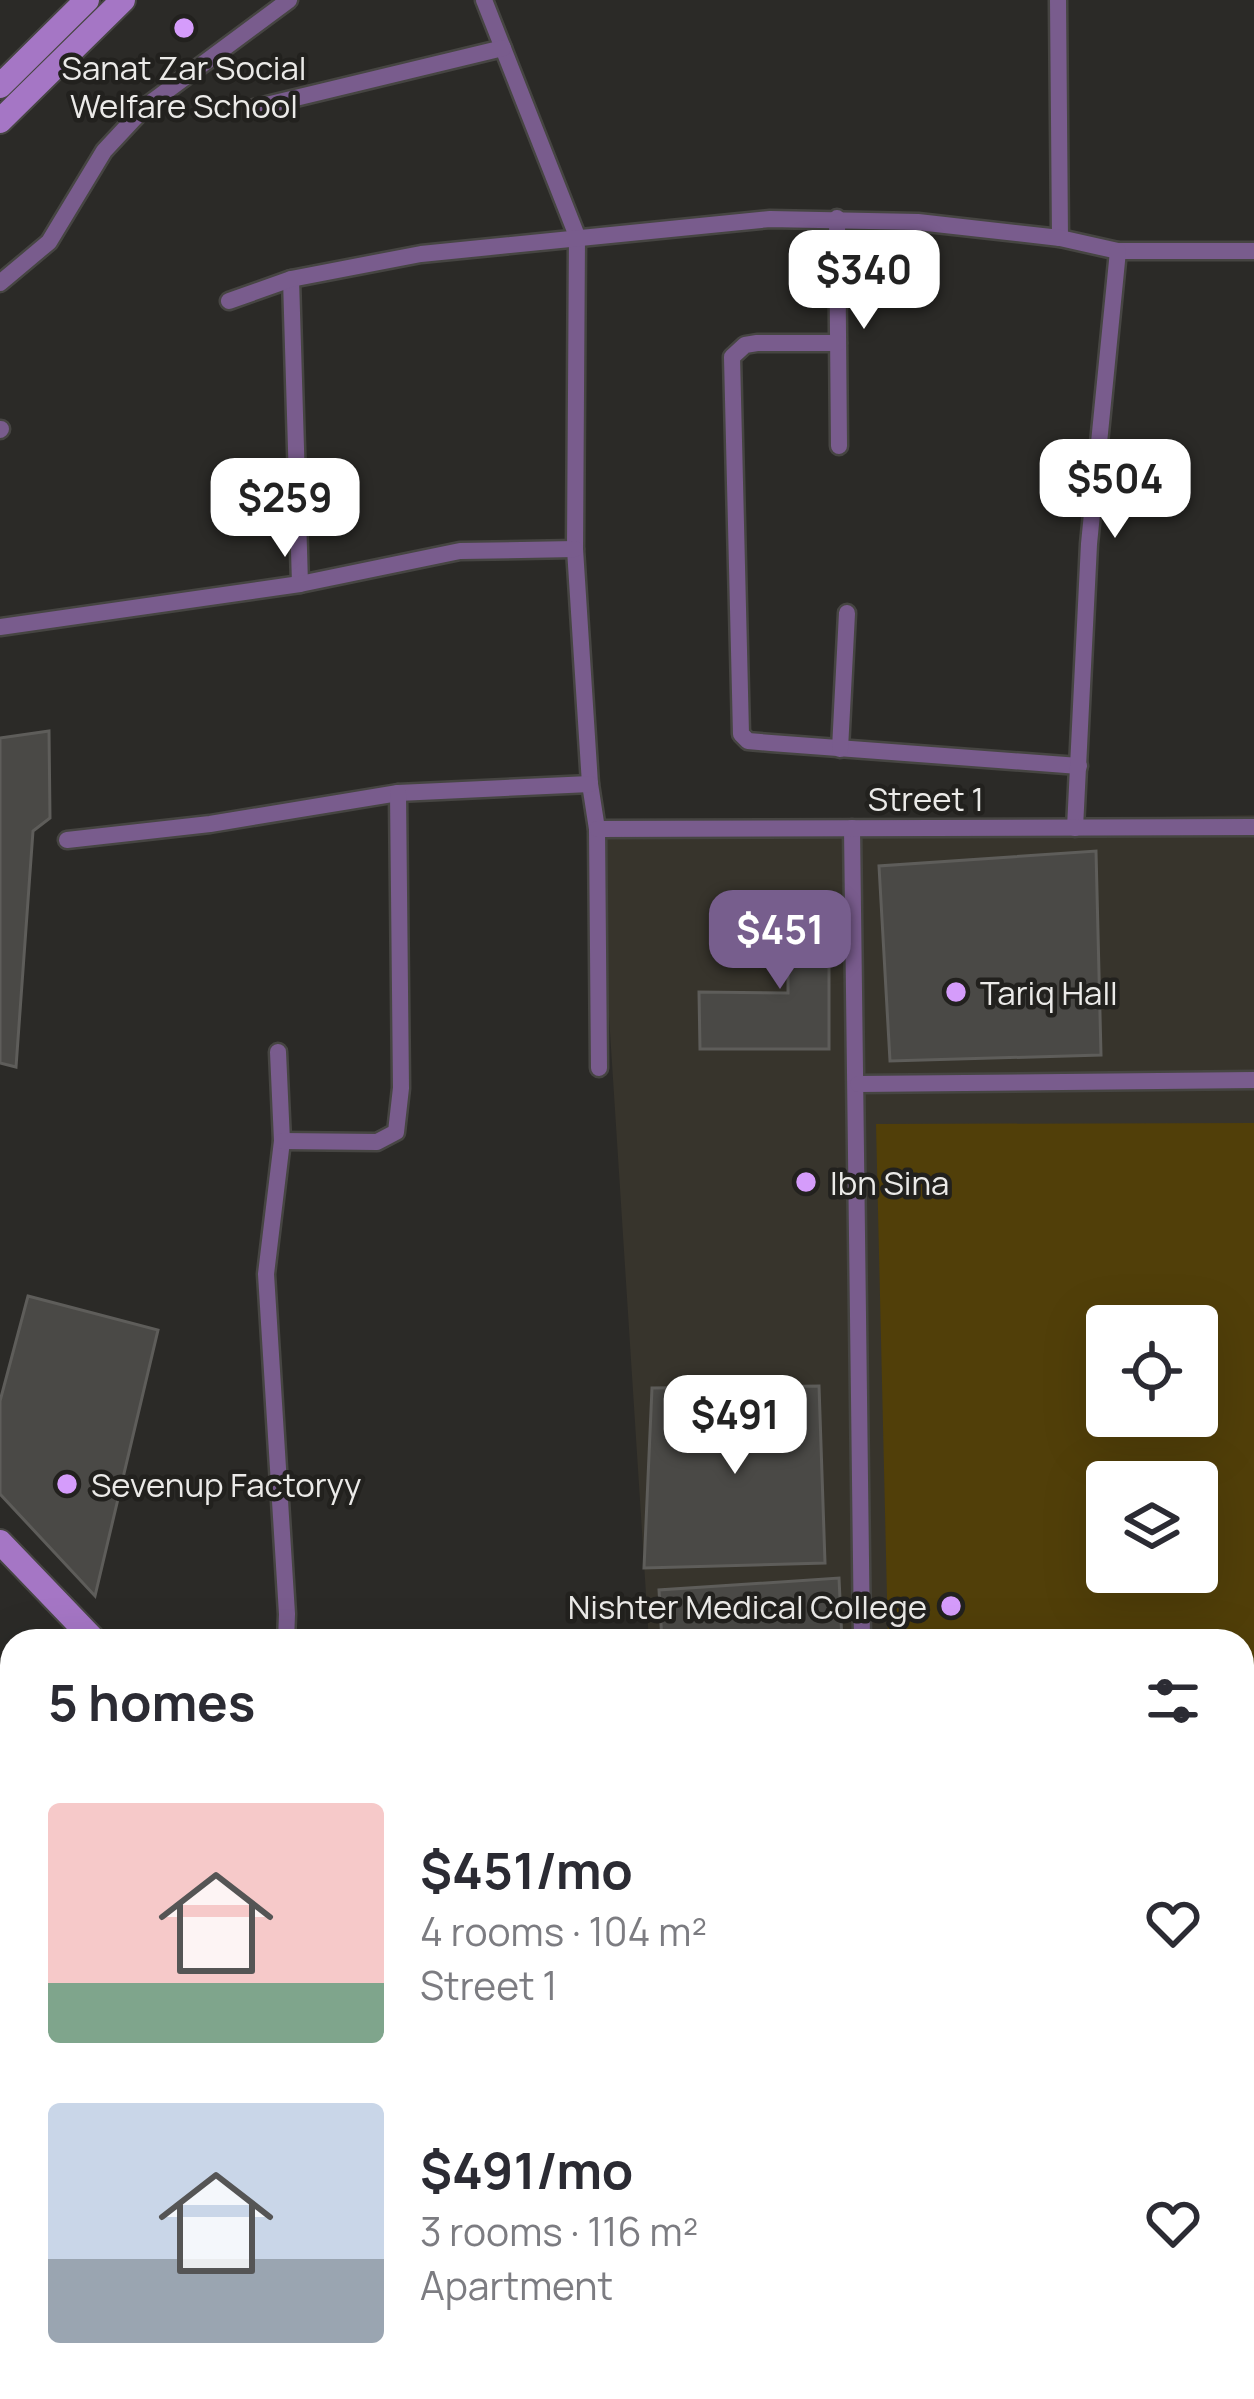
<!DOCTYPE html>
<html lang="en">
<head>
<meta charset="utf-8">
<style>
	body { margin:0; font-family:Manrope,sans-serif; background:#f7f7f7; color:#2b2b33; height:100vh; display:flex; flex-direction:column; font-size:45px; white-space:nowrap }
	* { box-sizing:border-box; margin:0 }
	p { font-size:39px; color:#7c7c81 }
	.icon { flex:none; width:66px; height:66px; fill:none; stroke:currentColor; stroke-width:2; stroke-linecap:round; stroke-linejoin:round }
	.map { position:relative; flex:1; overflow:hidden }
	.side { position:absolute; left:0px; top:1629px; width:1254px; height:771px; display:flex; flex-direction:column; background:#fff; border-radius:36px 36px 0 0; box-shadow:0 12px 48px #0002 }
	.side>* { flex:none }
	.buttons { position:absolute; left:1086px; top:1305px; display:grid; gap:24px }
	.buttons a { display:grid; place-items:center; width:132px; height:132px; border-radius:12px; background:#fff; box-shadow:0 12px 48px #0002; font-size:60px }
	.price { position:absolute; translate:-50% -102px; padding:0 27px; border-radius:24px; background:#fff; color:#222; font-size:39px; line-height:78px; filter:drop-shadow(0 3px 6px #0008) }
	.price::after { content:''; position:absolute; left:50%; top:72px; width:36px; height:27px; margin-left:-18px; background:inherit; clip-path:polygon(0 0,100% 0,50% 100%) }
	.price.current { background:#775e8d; color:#fff }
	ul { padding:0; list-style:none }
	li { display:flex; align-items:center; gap:36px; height:300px; padding:0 48px }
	li span { display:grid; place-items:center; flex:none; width:336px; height:240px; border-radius:12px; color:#555 }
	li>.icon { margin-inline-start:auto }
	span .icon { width:144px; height:144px; fill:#fffc; stroke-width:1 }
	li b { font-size:51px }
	h2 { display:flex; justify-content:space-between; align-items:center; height:144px; padding:0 48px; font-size:51px }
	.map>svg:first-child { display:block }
	.built { fill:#37342c; fill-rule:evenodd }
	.green { fill:#513f09; fill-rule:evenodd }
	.building { fill:#4a4946; stroke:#5e5d5a; stroke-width:3 }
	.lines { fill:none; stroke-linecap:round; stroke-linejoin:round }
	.lane-casing { stroke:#464542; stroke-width:14 }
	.street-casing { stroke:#464542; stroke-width:21 }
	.secondary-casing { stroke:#464542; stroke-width:28 }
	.lane { stroke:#795c8d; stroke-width:9 }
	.street { stroke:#795c8d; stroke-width:16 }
	.secondary { stroke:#a576c5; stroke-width:24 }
	.poi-dot { fill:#d59cfb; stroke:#22211e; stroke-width:4.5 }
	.labels { text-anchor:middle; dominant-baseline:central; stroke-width:9; stroke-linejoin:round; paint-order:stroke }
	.poi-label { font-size:33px; fill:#ebeae8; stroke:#22211e; text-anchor:start }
	.street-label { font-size:33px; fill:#ebeae8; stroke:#22211e }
</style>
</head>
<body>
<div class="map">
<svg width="1254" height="2399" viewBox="0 0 1254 2399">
	<rect width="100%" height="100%" fill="#2b2a27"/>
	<path class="built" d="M1254 815V2335L1242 2337V1641H649L597 829ZM1107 1326H1197V1416H1107ZM1107 1482H1197V1572H1107Z"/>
	<path class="green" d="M1254 1123V1786H1242V1641H888L876 1124ZM1107 1326H1197V1416H1107ZM1107 1482H1197V1572H1107Z"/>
	<g class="building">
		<polygon points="49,731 50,818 33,831 16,1067 0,1063 0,738"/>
		<polygon points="1096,851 1101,1055 890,1061 879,866"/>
		<polygon points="788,892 829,892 829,1049 700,1049 699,992 788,993"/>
		<polygon points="28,1296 158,1330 95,1596 0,1494 0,1401"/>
		<polygon points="819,1386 825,1563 644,1568 652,1388"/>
		<polygon points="839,1578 842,1641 662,1641 659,1590"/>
		<polygon points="195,2388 689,2388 661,2399 200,2399"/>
		<polygon points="1042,2388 1148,2388 1150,2399 1005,2399"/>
		<polygon points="1188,2388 1233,2388 1236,2399 1191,2399"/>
	</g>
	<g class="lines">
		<g class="lane-casing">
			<g id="lane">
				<polyline points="1251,2176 1254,2175"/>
				<polyline points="370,2388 374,2399"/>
				<polyline points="517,2399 548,2388"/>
			</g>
		</g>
		<g class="street-casing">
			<g id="street">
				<polyline points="484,0 577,236 575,549 590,784 597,829 599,1068"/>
				<polyline points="1058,0 1060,238"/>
				<polyline points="254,108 503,48"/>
				<polyline points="837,218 839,446"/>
				<polyline points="291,279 300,584"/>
				<polyline points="0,283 49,242 104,151 145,107 289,0"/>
				<polyline points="229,301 291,279 421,254 770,219 918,222 1060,238 1118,251 1254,251"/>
				<polyline points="838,343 757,343 745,345 732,357 741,734 748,741 771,743 1079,766"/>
				<polyline points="0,430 1,429"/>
				<polyline points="0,627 300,584 460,551 575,549"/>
				<polyline points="840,749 847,613"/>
				<polyline points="852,828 862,1641"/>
				<polyline points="1075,828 1089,544 1118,251"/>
				<polyline points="597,829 1254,827"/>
				<polyline points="67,840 210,824 398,793 590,784"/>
				<polyline points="278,1052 282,1141 266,1274 287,1614 286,1641"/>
				<polyline points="858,1084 1254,1080"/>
				<polyline points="282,1141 377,1142 396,1132 401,1088 398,793"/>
				<polyline points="1242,1793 1254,1793"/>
				<polyline points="0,1796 12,1798"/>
				<polyline points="0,2307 12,2309"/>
				<polyline points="23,2398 24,2388"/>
				<polyline points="763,2399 793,2388"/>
			</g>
		</g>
		<g class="secondary-casing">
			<g id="secondary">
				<polyline points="0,86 87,0"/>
				<polyline points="0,121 123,0"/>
				<polyline points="0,1542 95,1641"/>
				<polyline points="1242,2317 1254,2315"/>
			</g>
		</g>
		<use href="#lane" class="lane"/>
		<use href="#street" class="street"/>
		<use href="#secondary" class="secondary"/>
	</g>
	<g class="poi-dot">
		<circle cx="184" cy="28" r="12"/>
		<circle cx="956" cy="992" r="12"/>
		<circle cx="806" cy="1182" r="12"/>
		<circle cx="67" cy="1484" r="12"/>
		<circle cx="951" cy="1606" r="12"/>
	</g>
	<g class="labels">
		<g class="poi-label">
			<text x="184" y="67" text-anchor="middle">Sanat Zar Social<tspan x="184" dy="38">Welfare School</tspan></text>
			<text x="980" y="992">Tariq Hall</text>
			<text x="830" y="1182">Ibn Sina</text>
			<text x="91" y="1484">Sevenup Factoryy</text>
			<text x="927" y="1606" text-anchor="end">Nishter Medical College</text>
		</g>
		<g class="street-label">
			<text x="926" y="798">Street 1</text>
		</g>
	</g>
</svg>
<div class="buttons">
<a><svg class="icon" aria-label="locate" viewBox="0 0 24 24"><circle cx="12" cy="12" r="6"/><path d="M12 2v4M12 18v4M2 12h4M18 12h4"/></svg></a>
<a><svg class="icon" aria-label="layers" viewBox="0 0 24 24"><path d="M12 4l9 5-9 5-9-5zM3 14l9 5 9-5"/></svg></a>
</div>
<b class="price" style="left:864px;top:332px">$340</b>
<b class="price" style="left:1115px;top:541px">$504</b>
<b class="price" style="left:285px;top:560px">$259</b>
<b class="price current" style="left:780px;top:992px">$451</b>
<b class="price" style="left:735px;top:1477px">$491</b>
<section class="side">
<h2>5 homes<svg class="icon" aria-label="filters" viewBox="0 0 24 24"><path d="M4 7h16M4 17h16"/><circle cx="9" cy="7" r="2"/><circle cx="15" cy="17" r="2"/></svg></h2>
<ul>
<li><span style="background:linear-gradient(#f6c9c9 75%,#7fa58c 0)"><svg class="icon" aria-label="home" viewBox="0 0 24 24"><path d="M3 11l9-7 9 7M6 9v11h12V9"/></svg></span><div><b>$451/mo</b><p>4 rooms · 104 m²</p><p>Street 1</p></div><svg class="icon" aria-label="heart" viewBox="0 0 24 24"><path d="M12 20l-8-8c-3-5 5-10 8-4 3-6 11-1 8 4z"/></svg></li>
<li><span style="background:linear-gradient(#c9d6e8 65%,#9aa5b1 0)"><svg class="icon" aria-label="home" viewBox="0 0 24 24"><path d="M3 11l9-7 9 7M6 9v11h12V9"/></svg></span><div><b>$491/mo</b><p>3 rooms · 116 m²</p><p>Apartment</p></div><svg class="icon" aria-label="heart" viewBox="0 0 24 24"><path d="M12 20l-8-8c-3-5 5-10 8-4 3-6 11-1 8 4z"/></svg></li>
</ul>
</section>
</div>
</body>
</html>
